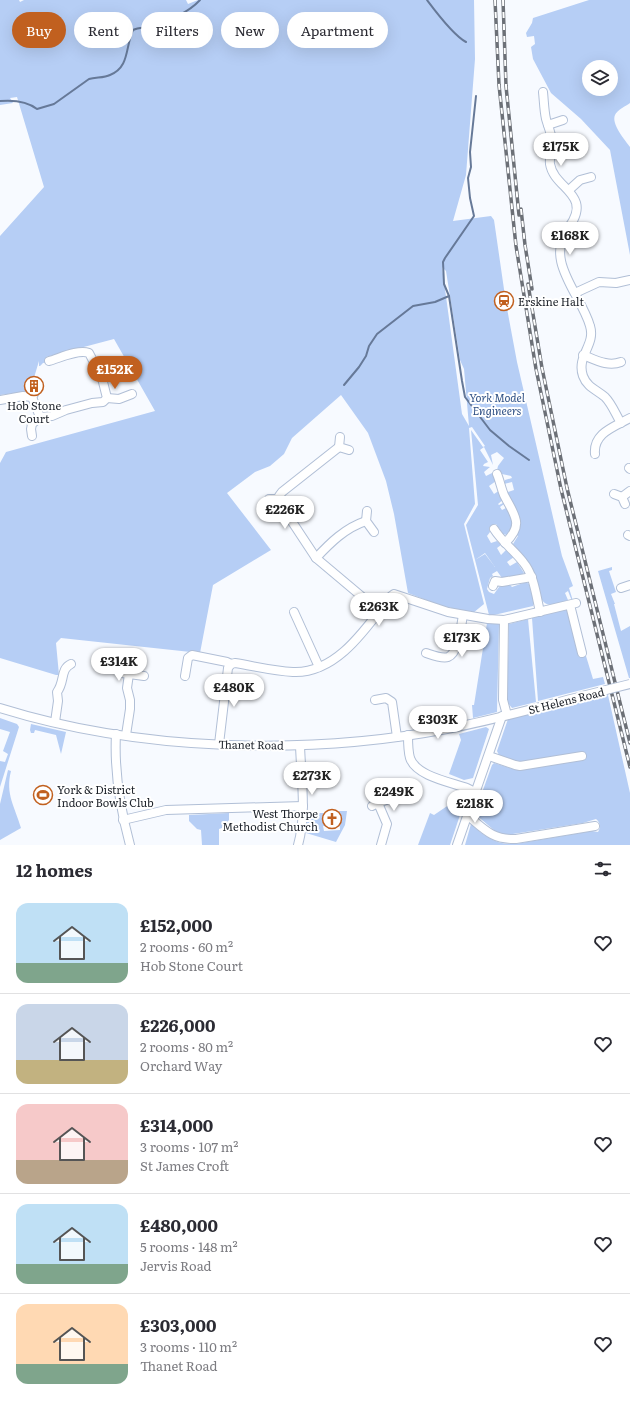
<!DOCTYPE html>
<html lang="en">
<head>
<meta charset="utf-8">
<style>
	body { margin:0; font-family:Literata,serif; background:#f7f7f7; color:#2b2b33; height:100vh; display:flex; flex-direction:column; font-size:15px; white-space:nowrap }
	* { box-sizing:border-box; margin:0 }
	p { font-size:13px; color:#7c7c81 }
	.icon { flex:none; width:22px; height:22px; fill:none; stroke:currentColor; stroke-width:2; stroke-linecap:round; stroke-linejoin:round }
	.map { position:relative; height:845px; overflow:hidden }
	.panel { display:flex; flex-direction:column; background:#fff; flex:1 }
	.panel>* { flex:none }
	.banner { position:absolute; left:12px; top:12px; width:400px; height:36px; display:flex; gap:8px }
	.controls { position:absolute; left:582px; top:60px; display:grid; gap:8px }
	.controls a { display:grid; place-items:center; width:36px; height:36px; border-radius:50%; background:#fff; box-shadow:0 4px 16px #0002; font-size:20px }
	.price { position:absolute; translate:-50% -34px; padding:0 9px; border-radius:14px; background:#fff; color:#222; font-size:13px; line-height:26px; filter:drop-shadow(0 1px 2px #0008) }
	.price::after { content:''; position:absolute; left:50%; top:24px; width:12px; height:9px; margin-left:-6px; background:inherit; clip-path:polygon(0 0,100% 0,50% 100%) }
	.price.current { background:#c1601f; color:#fff }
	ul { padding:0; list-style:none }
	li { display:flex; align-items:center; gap:12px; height:100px; padding:0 16px }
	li+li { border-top:1px solid #e1e1e2 }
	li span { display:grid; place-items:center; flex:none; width:112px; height:80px; border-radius:12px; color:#555 }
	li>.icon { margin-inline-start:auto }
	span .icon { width:48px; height:48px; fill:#fffc; stroke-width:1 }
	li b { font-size:17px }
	h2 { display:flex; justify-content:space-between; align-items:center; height:48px; padding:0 16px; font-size:17px }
	.pill { padding:0 14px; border-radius:18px; background:#fff; box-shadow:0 4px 16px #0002; font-size:14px; line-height:36px }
	.pill.current { background:#c1601f; color:#fff }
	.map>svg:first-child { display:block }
	.green { fill:#b6cef5; fill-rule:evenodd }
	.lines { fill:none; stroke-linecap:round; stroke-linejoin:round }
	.stream { stroke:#667998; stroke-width:2 }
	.minor-casing { stroke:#b1bfd6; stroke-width:10 }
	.minor { stroke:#fff; stroke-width:8 }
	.rail-casing { stroke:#6c7077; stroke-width:3.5 }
	.rail { stroke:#fff; stroke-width:2; stroke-dasharray:6; stroke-linecap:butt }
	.minor-bridge-casing { stroke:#b1bfd6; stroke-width:10; stroke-linecap:butt }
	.minor-bridge { stroke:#fff; stroke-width:8 }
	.labels { text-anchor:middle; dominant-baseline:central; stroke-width:4; stroke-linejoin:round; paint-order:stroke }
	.poi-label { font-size:11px; fill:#1c2129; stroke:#fff; text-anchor:start }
	.park-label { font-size:11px; font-style:italic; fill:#305185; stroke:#fff }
	.street-label { font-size:11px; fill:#1c2129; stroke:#fff }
</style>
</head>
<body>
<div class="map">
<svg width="630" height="845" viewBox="0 0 630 845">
	<rect width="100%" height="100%" fill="#f7faff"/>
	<g class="green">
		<path d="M0 0H19L20 2 24 0H186L188 4 198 0H474L475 59 466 175 453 221 491 216 494 220 506 303 517 362 562 556 573 586 569 588 573 601H572L568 591 565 593 568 600C559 603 548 609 542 600L532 567 513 544 518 536 516 534C523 519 512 506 505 493L514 490 512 482 504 484V483L505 480 512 478 511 476 502 474 497 470 498 466 504 458 497 452 491 455 493 465 484 447 480 450 488 462 484 464 483 466 490 467 484 472 486 476 492 473 496 481 489 486 494 494 500 490 504 499 498 504 499 505 503 503 504 504 500 507 502 510 506 508 509 509C513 518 517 526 510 536L503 534 496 524 489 528 490 532 487 536 491 543 497 541 501 545 497 548 501 555 506 550 514 557 507 562 510 566 517 562 524 573 521 575V577L511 578 510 576 502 578 497 571 492 574 493 576 490 578 487 589 489 592 494 594 499 587 510 585 512 587 526 582 529 584 534 603 533 606 494 615H489L475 560 485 554 495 567 485 553 475 560 466 525 478 505 471 430 483 447 485 446 472 427 469 428 475 504 464 524 484 604 473 613 439 605 408 593 394 514 386 481 368 433 341 395 292 438 284 454 270 466 255 472 227 493 271 550 213 585 200 653 61 638 56 643 59 675H56L0 658V463L6 452 155 411 114 339 46 357 48 362 43 363 40 366H39V361L30 391 0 395V236L44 187 17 97 10 98 13 103 0 105ZM442 267 446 271 460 360 464 369 469 426 462 414Z"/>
		<path d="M589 0H630V103C626 106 617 110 615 115 611 124 625 140 630 147V255L610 150 581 119 551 93 533 59 531 47 535 44 534 36 527 37 526 33 532 23 533 18ZM589 67H611V89H589Z"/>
		<polygon points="612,567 612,570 609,571 616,592 611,594 615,604 614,604 621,631 630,626 630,678 629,678 598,571"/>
		<polygon points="567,609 579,657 586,656 593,679 603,677 605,684 538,701 532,618"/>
		<polygon points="528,619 536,702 512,708 507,702 509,624"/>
		<polygon points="487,623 499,624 497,712 473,718 472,705 474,705"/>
		<path d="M608 695 630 793V845H465L471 824C484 836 496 845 515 844L592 831 598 832C601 827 600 822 596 819L583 823 506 835 495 831 475 814V812L492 765 494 763 516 770H522L584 759 585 753 583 752 518 762 499 755 497 751 508 719Z"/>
		<polygon points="0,718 17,724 19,727 0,787 0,761 5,762 8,754 3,751 10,732 0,729"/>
		<polygon points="31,724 66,732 61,754 56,735 35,730 34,733 31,733 30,730"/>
		<polygon points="486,727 489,729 473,778 464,780 449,774 461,740 459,734"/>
		<path d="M8 770 11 771C5 794 15 807 21 828L0 840V804Z"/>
		<polygon points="462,796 465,800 450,845 418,845 430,813 434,815"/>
		<polygon points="339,811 347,811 345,825 336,842 306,833 308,813 325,813 326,826 323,826 324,831 340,830"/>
		<polygon points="229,813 229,820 222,828 219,829 219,845 202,845 201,830 197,829 189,821 189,815"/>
	</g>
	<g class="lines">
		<g class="stream">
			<path d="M427 0C436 12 453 35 466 42"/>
			<polyline points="476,96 470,152 471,167 468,178 470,198 474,216 445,258 443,262 444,284 449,296 462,381 465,397 490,430 509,446 529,460"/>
			<path d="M0 101C12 100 27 101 37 109L54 104 89 79C96 77 104 78 110 75 130 67 125 47 133 30 139 27 146 28 152 26 167 23 190 11 200 0"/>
			<polyline points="344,385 359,367 366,356 369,346 377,334 413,306 435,302 449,296"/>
		</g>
		<g class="minor-casing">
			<g id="minor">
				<path d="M543 92C544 101 544 110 546 119 548 126 551 133 552 140 553 148 549 156 550 164 554 189 593 194 569 227"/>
				<polyline points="548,125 563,120"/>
				<polyline points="569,190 580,180 591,177"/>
				<path d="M591 235 580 233 569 227C543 260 581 294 590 326 596 345 576 356 583 376 587 387 597 390 605 397 612 404 616 415 621 423"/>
				<polyline points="575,293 599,282 616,283 630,280"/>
				<path d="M583 355C596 360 608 367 621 362"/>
				<polyline points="32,397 39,386"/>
				<polyline points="107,398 119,399 132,394"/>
				<polyline points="0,400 23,396 32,397 40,417"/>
				<path d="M32 436 31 429 32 424 40 417 52 416 66 410 92 403 103 402 107 398 102 378 89 353C78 349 60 358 49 361"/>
				<polyline points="340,437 339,447 349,450"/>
				<polyline points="339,447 282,492 279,496 279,502 316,558 379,611"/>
				<path d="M595 454C593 433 614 427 630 418"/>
				<polyline points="629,468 630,469"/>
				<path d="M497 474C500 481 501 488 504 495 514 515 525 524 505 543"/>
				<polyline points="614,494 622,497 625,504"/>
				<polyline points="622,497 630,491"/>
				<polyline points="269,499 278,499"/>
				<polyline points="367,511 366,521 374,532"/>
				<path d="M494 529C502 542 514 550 523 562 534 575 536 595 540 612"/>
				<polyline points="628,535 630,536"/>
				<path d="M316 558C330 543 345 528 366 521"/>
				<polyline points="493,586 495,581 502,582 532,577"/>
				<polyline points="621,588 630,585"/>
				<polyline points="570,605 582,653"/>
				<polyline points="294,612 319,667"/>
				<polyline points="504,620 503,700 507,715"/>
				<path d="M426 653C432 655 442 659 448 657 459 653 461 625 463 615"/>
				<polyline points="98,666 112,667 122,673 144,676"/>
				<path d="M185 676 188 658 192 655 227 662 231 664 235 663C254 666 273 671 293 672 337 674 367 627 390 597L394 594 448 612 488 619 504 620 576 603"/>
				<polyline points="375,700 386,698 392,702 397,737"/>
				<path d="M0 708C138 751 305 756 447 729 500 719 553 703 606 690"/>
				<path d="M55 722 58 701 57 692C65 682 60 669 71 664"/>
				<path d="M116 734C114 772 120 808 130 845"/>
				<polyline points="126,735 130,709 130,700 127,688 129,674"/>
				<path d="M408 735C408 743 408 751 410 758 416 776 450 782 467 788L471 790 473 796"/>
				<polyline points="219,744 228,668 231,664"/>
				<polyline points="489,756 515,765 520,766 582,756"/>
				<polyline points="378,803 386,800"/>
				<polyline points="372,806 378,803 387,824 381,845"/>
				<path d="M467 815C484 829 492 840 516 839L595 826"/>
				<polyline points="123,820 166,810 303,806"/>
				<path d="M298 845C307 813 301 778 300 745"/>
				<polyline points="457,845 502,716"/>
			</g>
		</g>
		<use href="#minor" class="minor"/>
		<g class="rail-casing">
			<g id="rail">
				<polyline points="495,0 499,85 516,246 536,369 561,489 630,767"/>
				<polyline points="503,0 506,86 519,215"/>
				<polyline points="521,209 525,245 532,289"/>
				<polyline points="528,284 542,368 567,488 630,743"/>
			</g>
		</g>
		<use href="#rail" class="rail"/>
		<g class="minor-bridge-casing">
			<polyline id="minor-bridge" points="606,690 630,684"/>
		</g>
		<use href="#minor-bridge" class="minor-bridge"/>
	</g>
	<defs>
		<g id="station-ring" transform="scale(1)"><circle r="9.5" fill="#fff" stroke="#c1601f" stroke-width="1.5"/><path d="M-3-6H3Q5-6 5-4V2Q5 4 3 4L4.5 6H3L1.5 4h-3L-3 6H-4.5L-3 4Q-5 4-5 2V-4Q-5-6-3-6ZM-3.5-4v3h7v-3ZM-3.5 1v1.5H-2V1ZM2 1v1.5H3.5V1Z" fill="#c1601f"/></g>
		<g id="building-ring" transform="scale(1)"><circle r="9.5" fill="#fff" stroke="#c1601f" stroke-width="1.5"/><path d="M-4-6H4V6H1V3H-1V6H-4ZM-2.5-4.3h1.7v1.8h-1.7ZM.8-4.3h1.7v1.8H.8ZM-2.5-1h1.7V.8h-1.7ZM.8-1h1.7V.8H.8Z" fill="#c1601f"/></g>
		<g id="stadium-ring" transform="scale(1)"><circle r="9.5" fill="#fff" stroke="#c1601f" stroke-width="1.5"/><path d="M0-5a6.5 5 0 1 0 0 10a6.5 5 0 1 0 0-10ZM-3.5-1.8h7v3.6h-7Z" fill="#c1601f"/></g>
		<g id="church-ring" transform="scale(1)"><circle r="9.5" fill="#fff" stroke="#c1601f" stroke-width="1.5"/><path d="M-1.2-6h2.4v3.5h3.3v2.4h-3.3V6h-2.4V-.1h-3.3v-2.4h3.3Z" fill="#c1601f"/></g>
	</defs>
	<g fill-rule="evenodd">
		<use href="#station-ring" x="504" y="301"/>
		<use href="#building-ring" x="34" y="386"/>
		<use href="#stadium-ring" x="43" y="795"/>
		<use href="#church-ring" x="332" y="819"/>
	</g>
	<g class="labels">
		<g class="poi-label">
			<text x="518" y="301">Erskine Halt</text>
			<text x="34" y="405" text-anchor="middle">Hob Stone<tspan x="34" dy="13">Court</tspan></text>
			<text x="57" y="789">York &amp; District<tspan x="57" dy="13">Indoor Bowls Club</tspan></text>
			<text x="318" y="813" text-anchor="end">West Thorpe<tspan x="318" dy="13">Methodist Church</tspan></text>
		</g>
		<g class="park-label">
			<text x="497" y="397">York Model<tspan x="497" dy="13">Engineers</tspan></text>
		</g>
		<g class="street-label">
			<text transform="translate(566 700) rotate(-14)">St Helens Road</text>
			<text transform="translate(251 744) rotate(1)">Thanet Road</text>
		</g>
	</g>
</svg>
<div class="controls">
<a><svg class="icon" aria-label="layers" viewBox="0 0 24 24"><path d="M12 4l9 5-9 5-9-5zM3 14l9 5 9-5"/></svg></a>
</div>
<b class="price" style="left:561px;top:167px">£175K</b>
<b class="price" style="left:570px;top:256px">£168K</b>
<b class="price current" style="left:115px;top:390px">£152K</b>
<b class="price" style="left:285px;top:530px">£226K</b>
<b class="price" style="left:379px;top:627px">£263K</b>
<b class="price" style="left:462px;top:658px">£173K</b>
<b class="price" style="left:119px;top:682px">£314K</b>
<b class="price" style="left:234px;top:708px">£480K</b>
<b class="price" style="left:438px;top:740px">£303K</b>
<b class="price" style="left:312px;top:796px">£273K</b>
<b class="price" style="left:394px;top:812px">£249K</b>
<b class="price" style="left:475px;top:824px">£218K</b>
<div class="banner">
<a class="pill current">Buy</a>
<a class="pill">Rent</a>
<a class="pill">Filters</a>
<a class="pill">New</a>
<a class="pill">Apartment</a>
</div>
</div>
<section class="panel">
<h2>12 homes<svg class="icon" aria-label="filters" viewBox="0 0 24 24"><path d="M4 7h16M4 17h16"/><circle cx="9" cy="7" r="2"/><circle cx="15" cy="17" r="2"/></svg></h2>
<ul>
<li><span style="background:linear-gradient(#bfe0f5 75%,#7fa58c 0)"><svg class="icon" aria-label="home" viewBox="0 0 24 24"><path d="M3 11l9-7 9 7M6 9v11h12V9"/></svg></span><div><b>£152,000</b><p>2 rooms · 60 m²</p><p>Hob Stone Court</p></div><svg class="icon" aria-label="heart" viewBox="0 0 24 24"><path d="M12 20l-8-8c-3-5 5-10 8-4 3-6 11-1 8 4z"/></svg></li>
<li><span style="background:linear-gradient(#c9d6e8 70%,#c2b280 0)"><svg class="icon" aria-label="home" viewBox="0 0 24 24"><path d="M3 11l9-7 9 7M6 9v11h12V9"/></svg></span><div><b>£226,000</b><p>2 rooms · 80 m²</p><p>Orchard Way</p></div><svg class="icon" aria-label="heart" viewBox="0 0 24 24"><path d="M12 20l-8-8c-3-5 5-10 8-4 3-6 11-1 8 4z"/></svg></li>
<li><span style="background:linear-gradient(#f6c9c9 70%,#b9a48a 0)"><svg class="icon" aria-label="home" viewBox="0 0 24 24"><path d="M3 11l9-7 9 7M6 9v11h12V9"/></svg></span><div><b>£314,000</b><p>3 rooms · 107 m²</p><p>St James Croft</p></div><svg class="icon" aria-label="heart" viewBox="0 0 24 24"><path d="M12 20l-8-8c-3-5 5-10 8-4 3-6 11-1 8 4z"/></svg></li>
<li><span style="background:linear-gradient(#bfe0f5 75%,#7fa58c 0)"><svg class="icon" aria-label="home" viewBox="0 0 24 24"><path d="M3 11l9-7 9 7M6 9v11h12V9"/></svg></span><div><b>£480,000</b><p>5 rooms · 148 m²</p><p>Jervis Road</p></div><svg class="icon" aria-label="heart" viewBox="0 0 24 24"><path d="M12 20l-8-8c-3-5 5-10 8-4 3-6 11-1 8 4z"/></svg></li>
<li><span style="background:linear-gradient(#ffd9b3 75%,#7fa58c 0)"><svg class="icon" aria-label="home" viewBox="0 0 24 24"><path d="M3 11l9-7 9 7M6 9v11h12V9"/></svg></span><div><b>£303,000</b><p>3 rooms · 110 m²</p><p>Thanet Road</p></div><svg class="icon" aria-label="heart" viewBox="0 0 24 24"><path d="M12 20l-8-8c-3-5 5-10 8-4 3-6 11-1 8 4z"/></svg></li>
</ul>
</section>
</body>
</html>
